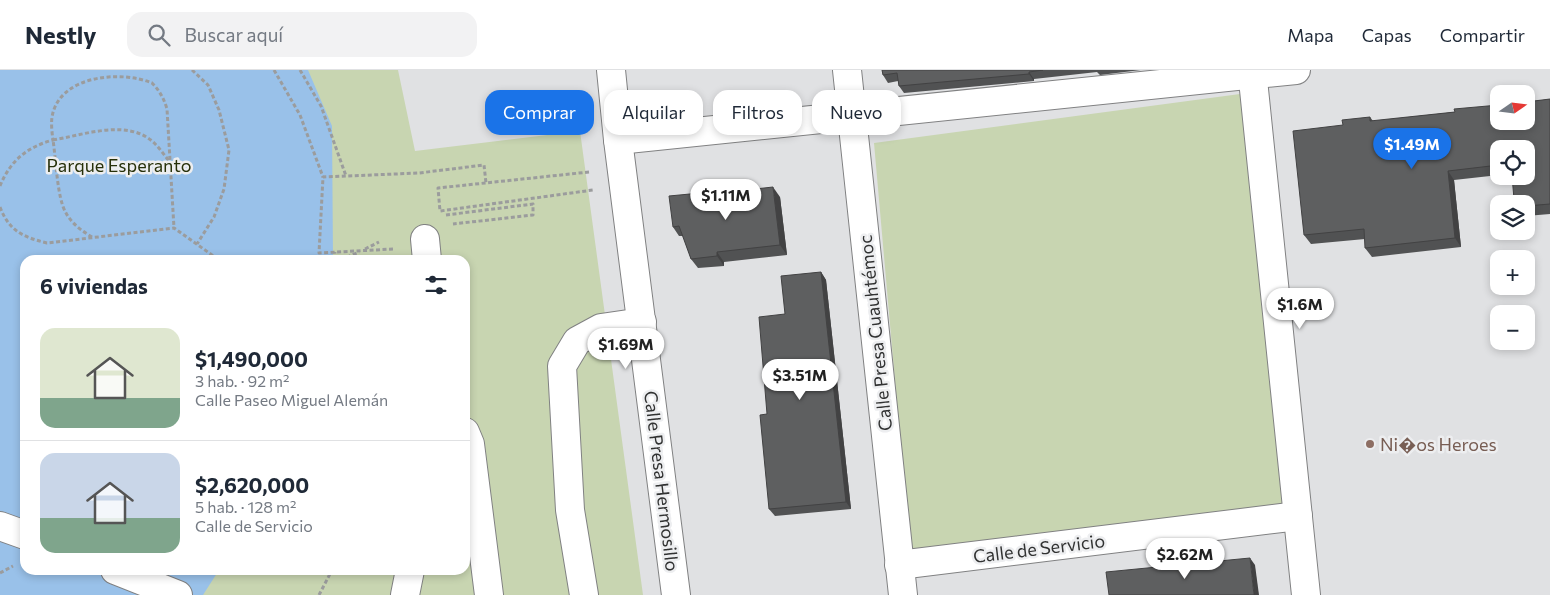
<!DOCTYPE html>
<html lang="es">
<head>
<meta charset="utf-8">
<style>
	body { margin:0; font-family:Commissioner,sans-serif; background:#f2f2f3; color:#1f2937; height:100vh; display:flex; flex-direction:column; font-size:19px; white-space:nowrap }
	* { box-sizing:border-box; margin:0 }
	p { font-size:16px; color:#747a83 }
	.icon { flex:none; width:28px; height:28px; fill:none; stroke:currentColor; stroke-width:2; stroke-linecap:round; stroke-linejoin:round }
	.map { position:relative; flex:1; overflow:hidden }
	.details { position:absolute; left:20px; top:185px; width:450px; height:320px; display:flex; flex-direction:column; background:#fff; border-radius:15px; box-shadow:0 2px 8px #0003 }
	.details>* { flex:none }
	.top-card { position:absolute; left:485px; top:20px; width:475px; height:45px; display:flex; gap:10px }
	.needle { width:32px; rotate:76deg }
	.buttons { position:absolute; left:1490px; top:15px; display:grid; gap:10px }
	.buttons a { display:grid; place-items:center; width:45px; height:45px; border-radius:10px; background:#fff; box-shadow:0 2px 8px #0003; font-size:25px }
	.price { position:absolute; translate:-50% -42px; padding:0 11px; border-radius:18px; background:#fff; color:#222; font-size:16px; line-height:32px; filter:drop-shadow(0 1px 2px #0008) }
	.price::after { content:''; position:absolute; left:50%; top:30px; width:15px; height:11px; margin-left:-8px; background:inherit; clip-path:polygon(0 0,100% 0,50% 100%) }
	.price.active { background:#1a73e8; color:#fff }
	ul { padding:0; list-style:none }
	li { display:flex; align-items:center; gap:15px; height:125px; padding:0 20px }
	li+li { border-top:1px solid #e0e1e3 }
	li span { display:grid; place-items:center; flex:none; width:140px; height:100px; border-radius:15px; color:#555 }
	li>.icon { margin-inline-start:auto }
	span .icon { width:60px; height:60px; fill:#fffc; stroke-width:1 }
	li b { font-size:21px }
	h2 { display:flex; justify-content:space-between; align-items:center; height:60px; padding:0 20px; font-size:21px }
	.chip { padding:0 18px; border-radius:15px; background:#fff; box-shadow:0 2px 8px #0003; font-size:18px; line-height:45px }
	.chip.active { background:#1a73e8; color:#fff }
	header { display:flex; align-items:center; gap:30px; box-sizing:border-box; height:70px; padding:0 25px; background:#fff; border-bottom:1px solid #e0e1e3 }
	header strong { font-size:24px }
	nav { display:flex; gap:28px; margin-inline-start:auto; font-size:18px }
	.search { width:350px; height:45px; background:#f2f2f3; display:flex; align-items:center; gap:12px; box-sizing:border-box; padding:0 18px; border-radius:15px; color:#747a83; font-size:19px }
	.map>svg:first-child { display:block }
	.green { fill:#c8d5b1; fill-rule:evenodd }
	.water { fill:#99c1e9 }
	.lines { fill:none; stroke-linecap:round; stroke-linejoin:round }
	.minor-casing { stroke:#808182; stroke-width:30 }
	.path { stroke:#9b9c9d; stroke-width:3; stroke-dasharray:4 2.5; stroke-linecap:butt }
	.minor { stroke:#fff; stroke-width:28 }
	.wall { fill:#515253 }
	.shaded-wall { fill:#424243 }
	.building { fill:#5e5f60; stroke:#424243 }
	.education-dot { fill:#8d6e63; stroke:#edeef0; stroke-width:2 }
	.labels { text-anchor:middle; dominant-baseline:central; stroke-width:5; stroke-linejoin:round; paint-order:stroke }
	.park-label { font-size:18px; fill:#263009; stroke:#edeef0 }
	.street-label { font-size:18px; fill:#313232; stroke:#edeef0 }
	.education-label { font-size:18px; fill:#785e54; stroke:#edeef0; text-anchor:start }
</style>
</head>
<body>
<header>
<strong>Nestly</strong>
<div class="search"><svg class="icon" aria-label="search" viewBox="0 0 24 24"><circle cx="10" cy="10" r="6"/><path d="M15 15l6 6"/></svg>Buscar aquí</div>
<nav><a>Mapa</a><a>Capas</a><a>Compartir</a></nav>
</header>
<div class="map">
<svg width="1550" height="525" viewBox="0 0 1550 525">
	<rect width="100%" height="100%" fill="#e0e1e3"/>
	<g class="green">
		<path d="M0 0H398L415 81 580 61 643 525H0ZM25 190H465V500H25Z"/>
		<polygon points="1240,24 1284,435 910,481 874,73"/>
	</g>
	<polygon class="water" points="0,0 308,0 332,56 333,190 25,190 25,500 219,500 203,525 0,525"/>
	<g class="lines">
		<g class="minor-casing">
			<g id="minor">
				<polyline points="611,0 618,70 676,525"/>
				<polyline points="847,0 903,525"/>
				<polyline points="1252,0 1306,525"/>
				<polyline points="618,70 1296,0"/>
				<polyline points="425,169 427,190"/>
				<polyline points="465,362 470,374 489,525"/>
				<polyline points="0,456 25,465"/>
				<polyline points="899,495 1298,446"/>
				<polyline points="115,500 178,525"/>
				<polyline points="405,525 410,500"/>
				<polyline points="584,525 570,440 562,296 577,271 601,258 642,252"/>
			</g>
		</g>
		<g class="path">
			<polyline points="192,0 208,15 219,40 229,80 224,119 214,147 197,174"/>
			<polyline points="274,0 300,45 323,107"/>
			<polyline points="300,0 321,36 346,106"/>
			<polyline points="589,102 438,118 440,141 593,120"/>
			<path d="M0 116C10 91 27 77 53 70 52 63 51 54 52 47 59 5 121 0 152 13 160 21 164 29 167 39L174 158"/>
			<path d="M0 137C9 161 23 167 47 173L174 158 219 190"/>
			<polyline points="446,145 533,134 533,145 453,154"/>
			<path d="M92 167C82 161 72 154 66 143 57 128 56 89 53 70 83 65 126 49 152 71 159 77 164 85 170 92"/>
			<polyline points="365,179 379,172"/>
			<polyline points="393,179 319,183 323,107 419,103 484,95 486,113"/>
			<polyline points="334,190 335,182"/>
			<polyline points="341,190 359,182"/>
			<polyline points="0,503 13,496"/>
			<polyline points="319,525 332,500"/>
		</g>
		<use href="#minor" class="minor"/>
	</g>
	<g class="wall">
		<polygon points="882,0 1141,0 1100,5 1097,2 1034,9 1034,11 904,23 899,16 898,11 888,13 883,5"/>
		<polygon points="1550,29 1550,144 1526,146 1526,134 1517,134 1514,129 1526,106 1499,79 1499,105 1454,110 1461,177 1372,187 1365,178 1365,169 1311,174 1304,165 1343,55 1370,47 1373,51 1455,42"/>
		<polygon points="711,122 713,124 780,127 787,185 724,192 724,196 698,198 691,189 683,166 679,166 673,157"/>
		<polygon points="821,202 826,210 851,439 775,446 769,439 767,344 785,244"/>
	</g>
	<g class="shaded-wall">
		<polygon points="1029,2 1034,9 1034,11 1029,4"/>
		<polygon points="1448,101 1454,110 1461,177 1455,168"/>
		<polygon points="773,117 780,127 787,185 780,175"/>
		<polygon points="717,182 724,192 724,196 717,186"/>
		<polygon points="821,202 826,210 851,439 846,432"/>
		<polygon points="1250,488 1255,495 1259,525 1254,525"/>
	</g>
	<g class="building">
		<polygon points="882,0 1043,0 1029,2 1029,4 899,16 897,3 883,5"/>
		<polygon points="1550,29 1550,134 1526,136 1526,134 1520,134 1519,129 1514,129 1512,106 1526,106 1526,79 1499,79 1499,95 1448,101 1455,168 1365,178 1364,159 1304,165 1293,61 1343,55 1342,50 1370,47 1370,51 1455,42 1454,39 1499,35 1499,51 1526,51 1526,32"/>
		<polygon points="773,117 780,175 717,182 717,186 691,189 679,156 673,157 669,126 711,122 711,124"/>
		<polygon points="821,202 846,432 769,439 760,345 767,344 759,247 785,244 781,206"/>
		<polygon points="1250,488 1254,525 1109,525 1106,502"/>
	</g>
	<circle class="education-dot" cx="1370" cy="374" r="5"/>
	<g class="labels">
		<g class="park-label">
			<text x="119" y="95">Parque Esperanto</text>
		</g>
		<g class="street-label">
			<text transform="translate(875 263) rotate(-96)">Calle Presa Cuauhtémoc</text>
			<text transform="translate(662 411) rotate(83)">Calle Presa Hermosillo</text>
			<text transform="translate(1039 478) rotate(-7)">Calle de Servicio</text>
		</g>
		<g class="education-label">
			<text x="1380" y="374">Ni�os Heroes</text>
		</g>
	</g>
</svg>
<div class="buttons">
<a><svg class="needle" viewBox="-14 -14 28 28"><path d="M0-13l5 13h-10z" fill="#e53935"/><path d="M0 13l5-13h-10z" fill="#747a83"/></svg></a>
<a><svg class="icon" aria-label="locate" viewBox="0 0 24 24"><circle cx="12" cy="12" r="6"/><path d="M12 2v4M12 18v4M2 12h4M18 12h4"/></svg></a>
<a><svg class="icon" aria-label="layers" viewBox="0 0 24 24"><path d="M12 4l9 5-9 5-9-5zM3 14l9 5 9-5"/></svg></a>
<a>+</a>
<a>−</a>
</div>
<b class="price active" style="left:1412px;top:100px">$1.49M</b>
<b class="price" style="left:726px;top:151px">$1.11M</b>
<b class="price" style="left:1300px;top:260px">$1.6M</b>
<b class="price" style="left:626px;top:300px">$1.69M</b>
<b class="price" style="left:800px;top:331px">$3.51M</b>
<b class="price" style="left:1185px;top:510px">$2.62M</b>
<div class="top-card">
<a class="chip active">Comprar</a>
<a class="chip">Alquilar</a>
<a class="chip">Filtros</a>
<a class="chip">Nuevo</a>
</div>
<section class="details">
<h2>6 viviendas<svg class="icon" aria-label="filters" viewBox="0 0 24 24"><path d="M4 7h16M4 17h16"/><circle cx="9" cy="7" r="2"/><circle cx="15" cy="17" r="2"/></svg></h2>
<ul>
<li><span style="background:linear-gradient(#dfe7d0 70%,#7fa58c 0)"><svg class="icon" aria-label="home" viewBox="0 0 24 24"><path d="M3 11l9-7 9 7M6 9v11h12V9"/></svg></span><div><b>$1,490,000</b><p>3 hab. · 92 m²</p><p>Calle Paseo Miguel Alemán</p></div></li>
<li><span style="background:linear-gradient(#c9d6e8 65%,#7fa58c 0)"><svg class="icon" aria-label="home" viewBox="0 0 24 24"><path d="M3 11l9-7 9 7M6 9v11h12V9"/></svg></span><div><b>$2,620,000</b><p>5 hab. · 128 m²</p><p>Calle de Servicio</p></div></li>
</ul>
</section>
</div>
</body>
</html>
